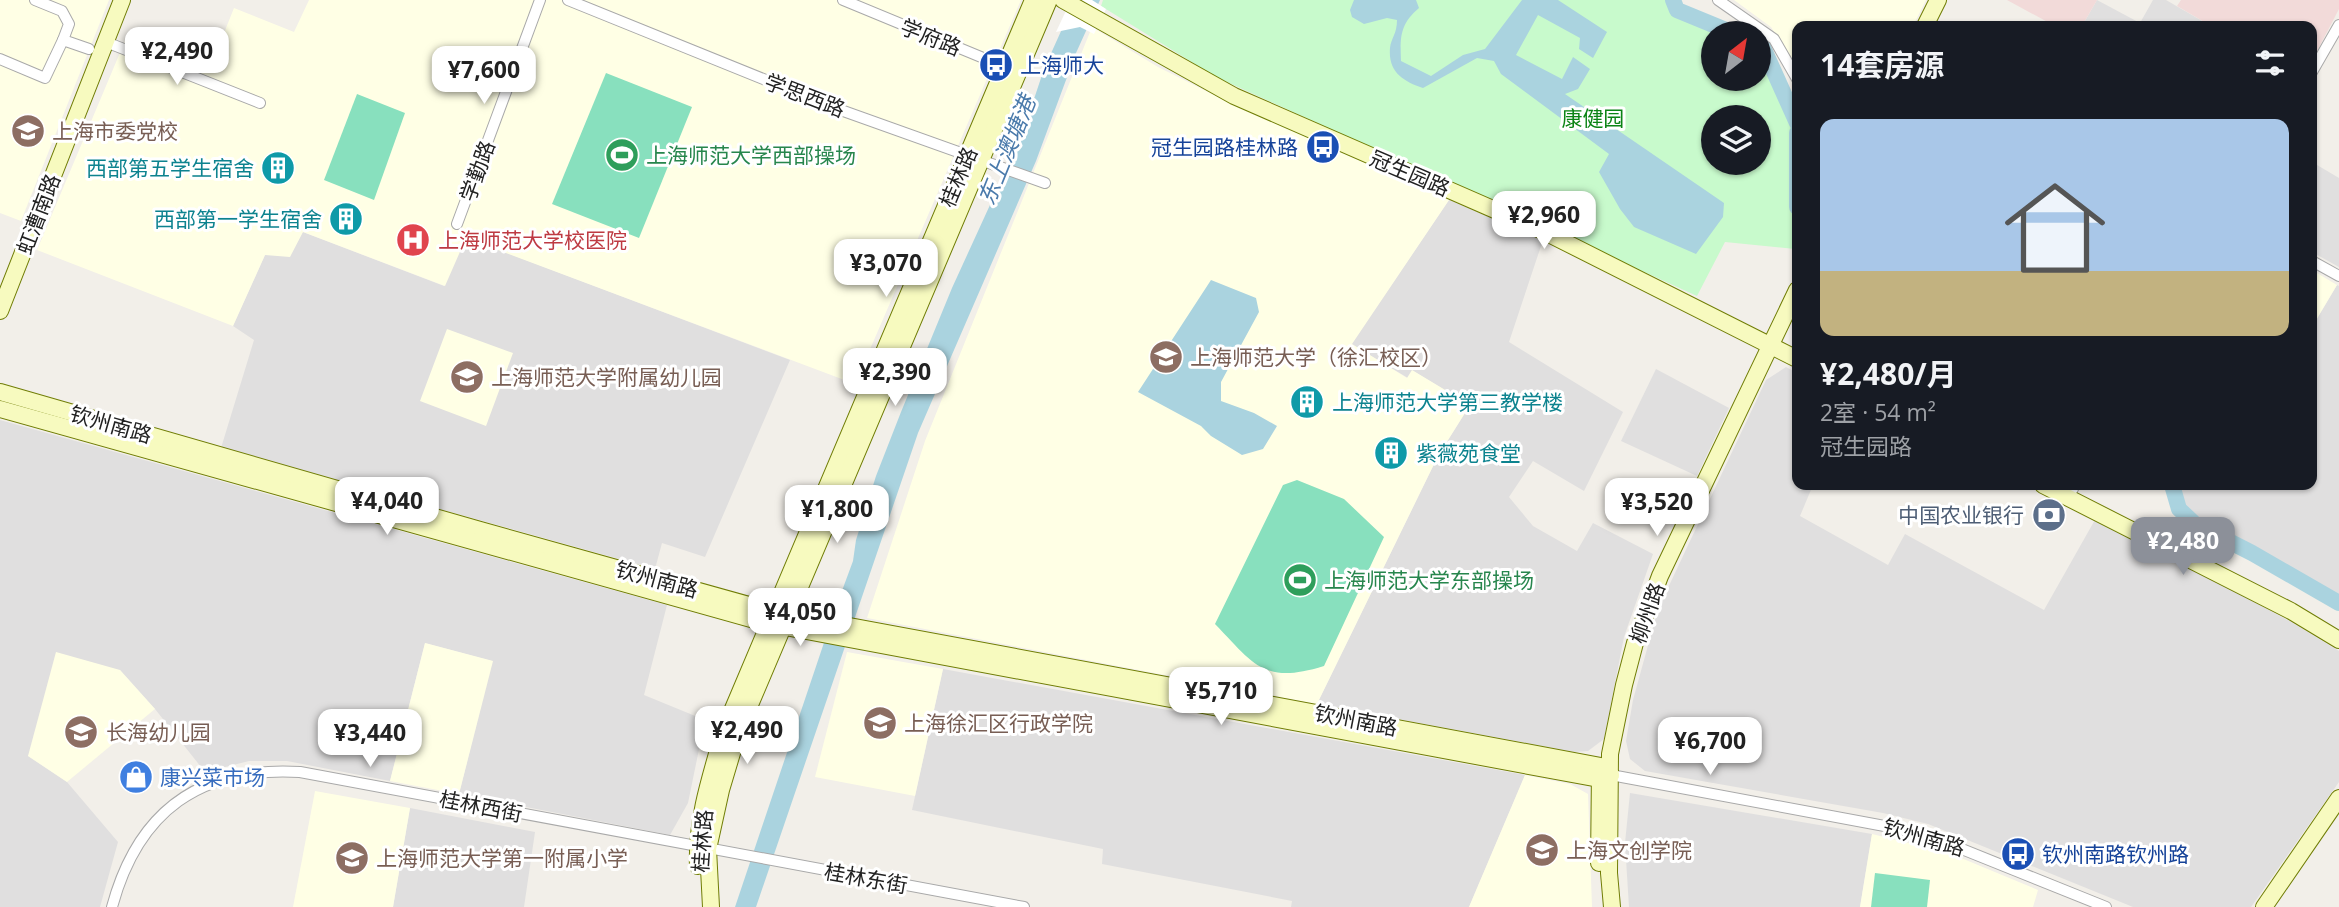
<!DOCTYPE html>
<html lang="zh">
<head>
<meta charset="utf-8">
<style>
	body { margin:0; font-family:"Open Sans","Noto Sans SC",sans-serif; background:#242831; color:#f1f3f6; height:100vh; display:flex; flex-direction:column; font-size:26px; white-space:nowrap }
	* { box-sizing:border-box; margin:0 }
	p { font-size:23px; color:#9ea1a6 }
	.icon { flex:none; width:38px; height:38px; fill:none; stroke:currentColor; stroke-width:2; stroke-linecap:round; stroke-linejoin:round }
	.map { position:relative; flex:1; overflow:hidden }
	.side { position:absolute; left:1792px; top:21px; width:525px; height:469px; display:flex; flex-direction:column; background:#171b24; border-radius:14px; box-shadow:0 2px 5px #0004 }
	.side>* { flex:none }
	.needle { width:46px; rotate:31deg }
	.controls { position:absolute; left:1701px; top:21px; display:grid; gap:14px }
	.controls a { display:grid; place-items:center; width:70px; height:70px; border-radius:50%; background:#171b24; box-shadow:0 2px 5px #0004; font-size:35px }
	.price { position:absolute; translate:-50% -60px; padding:0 16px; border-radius:14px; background:#fff; color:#222; font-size:23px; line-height:46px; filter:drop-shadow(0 2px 4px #0008) }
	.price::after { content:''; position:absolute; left:50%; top:42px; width:21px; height:16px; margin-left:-10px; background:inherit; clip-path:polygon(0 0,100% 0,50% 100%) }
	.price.on { background:#8c9099; color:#fff }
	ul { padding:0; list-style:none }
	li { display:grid; align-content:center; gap:14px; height:371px; padding:0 28px }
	li span { display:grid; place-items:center; height:217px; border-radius:14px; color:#555 }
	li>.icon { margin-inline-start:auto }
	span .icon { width:126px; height:126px; fill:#fffc; stroke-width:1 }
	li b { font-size:30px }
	h2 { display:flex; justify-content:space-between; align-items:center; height:84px; padding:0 28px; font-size:30px }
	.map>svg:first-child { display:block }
	.residential { fill:#e0dfdf }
	.commercial { fill:#f2dad9 }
	.education { fill:#ffffe5 }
	.park { fill:#c8facc; fill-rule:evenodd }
	.pitch { fill:#88e0be }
	.water { fill:#aad3df }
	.pier { fill:#fff }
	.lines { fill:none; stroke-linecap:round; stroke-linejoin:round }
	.river { stroke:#aad3df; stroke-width:16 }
	.street-casing { stroke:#a9a9a9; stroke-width:12 }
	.secondary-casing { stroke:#707d05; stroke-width:18 }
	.street { stroke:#fff; stroke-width:10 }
	.secondary { stroke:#f7fabf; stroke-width:16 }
	.labels { text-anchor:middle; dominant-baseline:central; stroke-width:6; stroke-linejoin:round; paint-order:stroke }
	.street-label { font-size:21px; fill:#222; stroke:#fff }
	.transit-label { font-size:21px; fill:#164399; stroke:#fff; text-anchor:start }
	.park-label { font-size:21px; fill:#0c8416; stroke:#fff }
	.education-label { font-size:21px; fill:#785e54; stroke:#fff; text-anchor:start }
	.leisure-label { font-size:21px; fill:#27864d; stroke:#fff; text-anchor:start }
	.culture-label { font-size:21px; fill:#0d838f; stroke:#fff; text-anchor:end }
	.health-label { font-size:21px; fill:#be3a42; stroke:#fff; text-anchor:start }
	.service-label { font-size:21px; fill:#4e5e75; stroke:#fff; text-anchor:end }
	.shop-label { font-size:21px; fill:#366cbe; stroke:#fff; text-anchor:start }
	.water-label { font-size:23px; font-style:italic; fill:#4a7aab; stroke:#fff }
</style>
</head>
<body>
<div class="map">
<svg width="2339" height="907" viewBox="0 0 2339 907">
	<rect width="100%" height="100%" fill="#f2efe9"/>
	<g class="residential">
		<polygon points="2097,0 2140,23 2153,0 2166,0 2211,26 2082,26"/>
		<polygon points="2312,162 2339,178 2339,267 2312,252"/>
		<polygon points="1449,200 1543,240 1509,342 1623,412 1584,491 1533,461 1509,497 1533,526 1577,551 1593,523 1653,554 1624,637 1604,739 1588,751 1574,752 1317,704 1438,456 1470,405 1413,371 1408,378 1351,344"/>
		<polygon points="303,232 444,286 465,237 790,360 705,557 662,543 655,569 221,448 254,340 233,326 265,255"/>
		<polygon points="2337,285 2339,286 2339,604 2249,551 2191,522 2175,507 2169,485 2312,485 2312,327"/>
		<polygon points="1786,367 1797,373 1797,485 1813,485 1800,516 1888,565 1905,534 2044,610 2096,518 2293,623 2339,651 2339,782 2251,907 2133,907 1928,824 1883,813 1645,771 1630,759 1626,741 1633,700 1658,609 1766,380"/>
		<polygon points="1656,369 1729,408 1697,476 1621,441"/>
		<polygon points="0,420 667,605 644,695 705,720 688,803 670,835 459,794 492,661 425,643 390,781 287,761 249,761 205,772 155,709 120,670 28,756 67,782 118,842 100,907 0,907"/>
		<polygon points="943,669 1525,775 1469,907 1291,907 1292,901 1102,864 1103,849 912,810"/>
		<polygon points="1630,793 1872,834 1860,907 1629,907 1625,843"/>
		<polygon points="410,808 535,832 524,907 393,907"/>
	</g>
	<g class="commercial">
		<polygon points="2007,0 2097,0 2082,26 2055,26"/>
		<polygon points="2181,0 2339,0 2339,9 2314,57 2312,56 2312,26 2259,26 2255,24 2254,26 2211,26 2177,6"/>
	</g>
	<g class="education">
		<polygon points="0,0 109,0 21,221 0,213"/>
		<polygon points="309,0 1021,0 855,384 466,238 445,286 303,232 290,257 265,255 233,326 37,250 127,36 210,68 234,8 294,32"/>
		<polygon points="1734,0 1926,0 1913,26 1797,26 1797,68 1771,27"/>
		<polygon points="1092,27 1158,67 1232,104 1449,200 1352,344 1407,378 1412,370 1470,405 1438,456 1317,704 867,618 925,441"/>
		<polygon points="2312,270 2337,285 2312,327"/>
		<polygon points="447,329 513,353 486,426 420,401"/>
		<polygon points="425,643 493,661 459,794 390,781"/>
		<polygon points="56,652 120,670 155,709 67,782 28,756"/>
		<polygon points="847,652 943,669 915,796 815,777"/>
		<polygon points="1525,775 1570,784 1588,794 1592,907 1469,907"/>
		<polygon points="315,791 410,808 393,907 293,907"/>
		<polygon points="1872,834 1949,853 2038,890 2033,907 1860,907"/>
	</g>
	<path class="park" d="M1103 0H1673L1677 10 1733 33H1713V79H1759V44L1762 45 1797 123V244L1795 249 1725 242 1697 296 1216 77 1101 6ZM1713 117H1759V163H1713Z"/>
	<g class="pitch">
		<polygon points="606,73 692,107 639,238 552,204"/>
		<polygon points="357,94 405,113 374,200 324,180"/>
		<path d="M1297 480 1344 499 1384 537 1324 666C1263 685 1254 664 1215 624L1283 485Z"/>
		<polygon points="1875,873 1930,880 1927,907 1871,907"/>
	</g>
	<g class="water">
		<polygon points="1075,0 1100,0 1076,53 1036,161 918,433 756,907 735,907 836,607 853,561 856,540 876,476 901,412 952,288 1022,135 1044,69"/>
		<path d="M1354 0H1416L1419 8C1400 24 1400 37 1401 61L1431 76 1463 55 1485 49 1522 0H1558L1607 32 1593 58 1579 49 1580 38 1538 15 1516 55 1562 79 1573 57 1590 69 1578 89 1565 94 1724 203 1723 217 1696 254 1634 227 1620 209 1599 172 1609 154 1501 74 1494 61 1477 58 1423 88C1403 81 1388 72 1390 48 1391 38 1397 34 1397 20L1387 18 1364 24 1352 17 1350 10Z"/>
		<polygon points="1211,280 1256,298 1259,312 1221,382 1221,401 1254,413 1277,426 1263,449 1242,455 1211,436 1201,426 1138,392"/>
	</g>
	<polygon class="pier" points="1071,0 1092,0 1106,9 1094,34 1080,27 1056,32"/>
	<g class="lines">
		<g class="river">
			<polyline points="1673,0 1677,10 1733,33"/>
			<polyline points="1759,44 1762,45 1797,123"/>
			<polyline points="1797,133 1797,207"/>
			<polyline points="2172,485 2179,509 2195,524 2252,553 2339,603"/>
		</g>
		<g class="street-casing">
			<g id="street">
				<polyline points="35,0 62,11 69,24 63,40 89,49"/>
				<polyline points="568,0 835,108 1045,183"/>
				<polyline points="843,0 981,57"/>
				<polyline points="1718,0 1774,39 1797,79"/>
				<polyline points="106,42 260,103"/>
				<polyline points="0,59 45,78 63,40"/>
				<polyline points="2312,72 2339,25"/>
				<polyline points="457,224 540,0"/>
				<polyline points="2312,261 2339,276"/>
				<polyline points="2068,498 2075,485"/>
				<polyline points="1611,775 1922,833 2106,907"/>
				<path d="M112 907C138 811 200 766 300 772L1024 907"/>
			</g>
		</g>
		<g class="secondary-casing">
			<g id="secondary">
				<polyline points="1063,0 1234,96 1543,231 1797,359"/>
				<polyline points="1925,26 1938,0"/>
				<polyline points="0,311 122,0"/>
				<polyline points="0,392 480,530 774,612 1601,766 1611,775"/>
				<polyline points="0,409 769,624 1599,779 1611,775"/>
				<polyline points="2043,485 2291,611 2339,640"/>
				<polyline points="1599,863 1600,770"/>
				<path d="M698 866C696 819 711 775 724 730L1033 0"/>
				<polyline points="711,907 708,849 721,790 738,733 1049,0"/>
				<polyline points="1612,907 1609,873 1610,754 1624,685 1635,643 1660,576 1797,290"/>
				<polyline points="2264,907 2339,798"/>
			</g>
		</g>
		<use href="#street" class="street"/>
		<use href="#secondary" class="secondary"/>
	</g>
	<defs>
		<g id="bus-disc" transform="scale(1.75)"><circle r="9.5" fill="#1a4fb4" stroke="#fff"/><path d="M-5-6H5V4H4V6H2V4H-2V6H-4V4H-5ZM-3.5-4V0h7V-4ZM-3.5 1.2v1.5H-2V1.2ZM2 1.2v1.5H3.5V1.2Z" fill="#fff"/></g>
		<g id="school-disc" transform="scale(1.75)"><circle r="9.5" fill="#8d6e63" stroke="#fff"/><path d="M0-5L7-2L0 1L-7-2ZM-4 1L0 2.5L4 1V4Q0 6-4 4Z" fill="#fff"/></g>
		<g id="stadium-disc" transform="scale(1.75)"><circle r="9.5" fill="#2e9e5b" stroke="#fff"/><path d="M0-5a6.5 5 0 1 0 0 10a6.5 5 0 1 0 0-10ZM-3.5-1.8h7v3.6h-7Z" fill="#fff"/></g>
		<g id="building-disc" transform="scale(1.75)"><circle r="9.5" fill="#0f9aa8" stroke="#fff"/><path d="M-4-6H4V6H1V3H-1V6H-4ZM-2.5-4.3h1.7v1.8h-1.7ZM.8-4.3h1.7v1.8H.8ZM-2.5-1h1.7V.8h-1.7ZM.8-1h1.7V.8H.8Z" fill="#fff"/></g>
		<g id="hospital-disc" transform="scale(1.75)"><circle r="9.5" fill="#e0444e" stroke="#fff"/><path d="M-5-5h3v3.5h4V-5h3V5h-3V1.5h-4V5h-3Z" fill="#fff"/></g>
		<g id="university-disc" transform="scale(1.75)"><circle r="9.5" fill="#8d6e63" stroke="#fff"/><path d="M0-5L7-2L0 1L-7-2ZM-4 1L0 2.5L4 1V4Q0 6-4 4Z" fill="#fff"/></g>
		<g id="bank-disc" transform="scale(1.75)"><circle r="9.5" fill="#5c6f8a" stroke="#fff"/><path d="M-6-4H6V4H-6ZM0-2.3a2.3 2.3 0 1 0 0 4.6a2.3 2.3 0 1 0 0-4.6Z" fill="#fff"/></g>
		<g id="shop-disc" transform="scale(1.75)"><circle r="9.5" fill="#3f7fe0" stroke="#fff"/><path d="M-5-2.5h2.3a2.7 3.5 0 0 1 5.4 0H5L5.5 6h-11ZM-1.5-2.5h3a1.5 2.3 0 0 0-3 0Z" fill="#fff"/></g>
	</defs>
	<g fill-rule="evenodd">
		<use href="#bus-disc" x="996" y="65"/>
		<use href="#school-disc" x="28" y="131"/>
		<use href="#bus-disc" x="1323" y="147"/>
		<use href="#stadium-disc" x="622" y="155"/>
		<use href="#building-disc" x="278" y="168"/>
		<use href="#building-disc" x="346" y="219"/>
		<use href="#hospital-disc" x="413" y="240"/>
		<use href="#university-disc" x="1166" y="357"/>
		<use href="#school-disc" x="467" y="377"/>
		<use href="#building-disc" x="1307" y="402"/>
		<use href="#building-disc" x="1391" y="453"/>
		<use href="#bank-disc" x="2049" y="515"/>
		<use href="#stadium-disc" x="1300" y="580"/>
		<use href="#school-disc" x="880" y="723"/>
		<use href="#school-disc" x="81" y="732"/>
		<use href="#shop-disc" x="136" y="777"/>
		<use href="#school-disc" x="1542" y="850"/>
		<use href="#bus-disc" x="2018" y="854"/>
		<use href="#school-disc" x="352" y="858"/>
	</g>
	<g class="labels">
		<g class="street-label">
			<text transform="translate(931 37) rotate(22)">学府路</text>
			<text transform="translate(805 95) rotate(21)">学思西路</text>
			<text transform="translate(477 171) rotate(-70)">学勤路</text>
			<text transform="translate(1410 173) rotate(23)">冠生园路</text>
			<text transform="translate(958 177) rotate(-67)">桂林路</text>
			<text transform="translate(38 214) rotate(-69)">虹漕南路</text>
			<text transform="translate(111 424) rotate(16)">钦州南路</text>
			<text transform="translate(657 579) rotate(15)">钦州南路</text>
			<text transform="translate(1647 613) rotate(-70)">柳州路</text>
			<text transform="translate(1356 720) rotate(11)">钦州南路</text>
			<text transform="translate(481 806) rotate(11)">桂林西街</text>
			<text transform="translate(1924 837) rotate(16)">钦州南路</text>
			<text transform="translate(702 841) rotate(-86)">桂林路</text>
			<text transform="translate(866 878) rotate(10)">桂林东街</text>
		</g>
		<g class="transit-label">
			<text x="1020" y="65">上海师大</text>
			<text x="1298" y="147" text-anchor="end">冠生园路桂林路</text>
			<text x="2042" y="854">钦州南路钦州路</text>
		</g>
		<g class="park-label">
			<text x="1593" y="118">康健园</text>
		</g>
		<g class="education-label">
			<text x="52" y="131">上海市委党校</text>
			<text x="1190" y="357">上海师范大学（徐汇校区）</text>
			<text x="491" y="377">上海师范大学附属幼儿园</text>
			<text x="904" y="723">上海徐汇区行政学院</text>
			<text x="106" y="732">长海幼儿园</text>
			<text x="1566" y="850">上海文创学院</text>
			<text x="376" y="858">上海师范大学第一附属小学</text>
		</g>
		<g class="leisure-label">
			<text x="646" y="155">上海师范大学西部操场</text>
			<text x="1324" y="580">上海师范大学东部操场</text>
		</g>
		<g class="culture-label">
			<text x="254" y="168">西部第五学生宿舍</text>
			<text x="322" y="219">西部第一学生宿舍</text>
			<text x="1332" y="402" text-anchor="start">上海师范大学第三教学楼</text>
			<text x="1416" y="453" text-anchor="start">紫薇苑食堂</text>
		</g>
		<g class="health-label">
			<text x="438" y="240">上海师范大学校医院</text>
		</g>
		<g class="service-label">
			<text x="2024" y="515">中国农业银行</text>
		</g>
		<g class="shop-label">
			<text x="160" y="777">康兴菜市场</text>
		</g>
		<g class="water-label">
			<text transform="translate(1006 150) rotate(-68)">东上澳塘港</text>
		</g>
	</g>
</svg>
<div class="controls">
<a><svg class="needle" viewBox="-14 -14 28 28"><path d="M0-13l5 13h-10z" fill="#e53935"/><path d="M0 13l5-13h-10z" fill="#9ea1a6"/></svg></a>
<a><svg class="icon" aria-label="layers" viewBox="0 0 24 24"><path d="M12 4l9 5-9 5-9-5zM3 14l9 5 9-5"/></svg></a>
</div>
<b class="price" style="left:177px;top:87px">¥2,490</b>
<b class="price" style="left:484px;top:106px">¥7,600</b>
<b class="price" style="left:1544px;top:251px">¥2,960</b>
<b class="price" style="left:886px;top:299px">¥3,070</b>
<b class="price" style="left:895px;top:408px">¥2,390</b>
<b class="price" style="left:387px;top:537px">¥4,040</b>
<b class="price" style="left:1657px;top:538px">¥3,520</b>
<b class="price" style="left:837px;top:545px">¥1,800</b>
<b class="price on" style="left:2183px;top:577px">¥2,480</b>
<b class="price" style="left:800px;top:648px">¥4,050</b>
<b class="price" style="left:1221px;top:727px">¥5,710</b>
<b class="price" style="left:747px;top:766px">¥2,490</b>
<b class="price" style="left:370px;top:769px">¥3,440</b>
<b class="price" style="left:1710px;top:777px">¥6,700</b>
<section class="side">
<h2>14套房源<svg class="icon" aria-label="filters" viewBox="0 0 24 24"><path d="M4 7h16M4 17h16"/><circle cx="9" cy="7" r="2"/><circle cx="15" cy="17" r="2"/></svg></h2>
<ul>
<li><span style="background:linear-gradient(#a9c7e8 70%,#c2b280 0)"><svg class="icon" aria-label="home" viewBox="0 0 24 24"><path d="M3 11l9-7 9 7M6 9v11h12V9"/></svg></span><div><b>¥2,480/月</b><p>2室 · 54 m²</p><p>冠生园路</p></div></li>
</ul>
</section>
</div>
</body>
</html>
